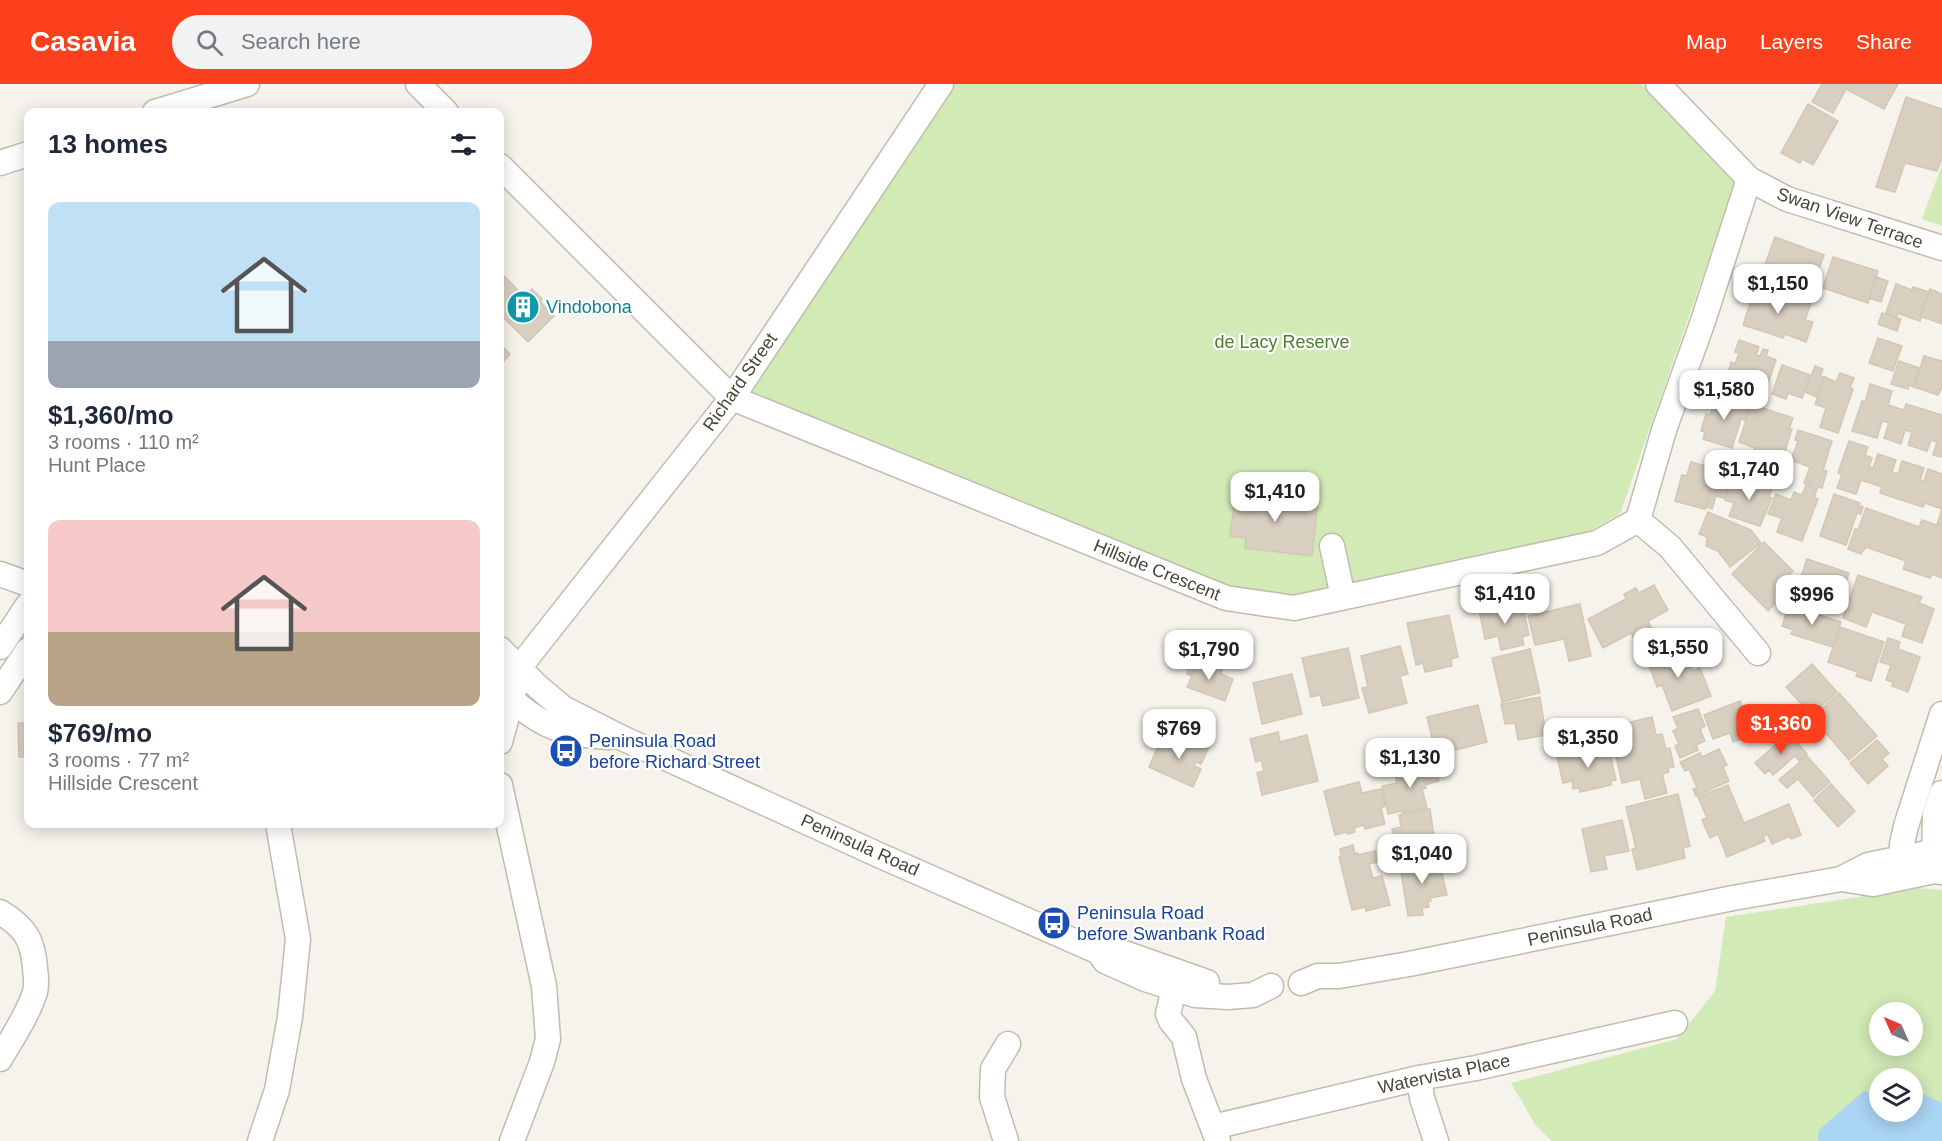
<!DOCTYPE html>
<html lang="en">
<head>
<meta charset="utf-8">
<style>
	body { margin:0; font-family:Arial,sans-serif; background:#f2f2f3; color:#1f2937; height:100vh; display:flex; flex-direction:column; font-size:22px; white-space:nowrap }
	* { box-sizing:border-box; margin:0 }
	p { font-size:20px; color:#747a83 }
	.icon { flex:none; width:33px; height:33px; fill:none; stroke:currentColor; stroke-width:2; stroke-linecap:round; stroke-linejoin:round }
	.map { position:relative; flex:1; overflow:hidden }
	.side { position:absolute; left:24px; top:24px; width:480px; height:720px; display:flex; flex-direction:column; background:#fff; border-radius:12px; box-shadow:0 3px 15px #0003 }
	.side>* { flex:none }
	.needle { width:39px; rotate:315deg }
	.tools { position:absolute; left:1869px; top:918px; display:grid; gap:12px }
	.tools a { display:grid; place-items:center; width:54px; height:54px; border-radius:50%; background:#fff; box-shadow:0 3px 15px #0003; font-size:30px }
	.price { position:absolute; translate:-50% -51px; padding:0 14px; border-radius:12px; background:#fff; color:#222; font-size:20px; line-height:39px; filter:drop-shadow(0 2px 3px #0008) }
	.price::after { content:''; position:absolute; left:50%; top:36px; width:18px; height:14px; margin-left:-9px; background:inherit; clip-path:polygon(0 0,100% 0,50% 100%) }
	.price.selected { background:#fc3f1d; color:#fff }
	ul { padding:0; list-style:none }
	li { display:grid; align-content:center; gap:12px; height:318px; padding:0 24px }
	li span { display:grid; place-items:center; height:186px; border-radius:12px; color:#555 }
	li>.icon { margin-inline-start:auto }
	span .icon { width:108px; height:108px; fill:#fffc; stroke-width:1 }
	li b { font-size:26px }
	h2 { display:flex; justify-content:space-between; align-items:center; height:72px; padding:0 24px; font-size:26px }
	header { display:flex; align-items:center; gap:36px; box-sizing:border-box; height:84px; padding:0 30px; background:#fc3f1d; color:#fff }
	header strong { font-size:28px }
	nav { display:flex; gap:33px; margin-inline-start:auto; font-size:21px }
	.search { width:420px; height:54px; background:#f2f2f3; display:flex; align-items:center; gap:15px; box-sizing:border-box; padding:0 21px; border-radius:33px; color:#747a83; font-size:22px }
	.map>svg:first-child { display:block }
	.green { fill:#d2eab5; fill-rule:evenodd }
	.water { fill:#a9d4f2 }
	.building { fill:#d8cfc1; stroke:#d3c7b4; stroke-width:1.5 }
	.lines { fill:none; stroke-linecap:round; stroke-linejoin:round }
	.minor-casing { stroke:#c2bbae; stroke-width:27 }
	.minor { stroke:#fff; stroke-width:24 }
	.labels { text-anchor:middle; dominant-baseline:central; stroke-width:4.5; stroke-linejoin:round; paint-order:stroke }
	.street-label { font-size:18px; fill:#4b4439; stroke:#fff }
	.culture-label { font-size:18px; fill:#0d838f; stroke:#fff; text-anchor:start }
	.park-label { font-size:18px; fill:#4a7f2a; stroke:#fff }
	.transit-label { font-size:18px; fill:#164399; stroke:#fff; text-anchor:start }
</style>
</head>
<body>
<header>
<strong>Casavia</strong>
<div class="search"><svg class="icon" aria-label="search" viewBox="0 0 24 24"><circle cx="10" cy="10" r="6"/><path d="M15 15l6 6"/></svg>Search here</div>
<nav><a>Map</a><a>Layers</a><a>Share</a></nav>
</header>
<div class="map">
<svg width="1942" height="1057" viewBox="0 0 1942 1057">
	<rect width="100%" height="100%" fill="#f6f3ec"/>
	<g class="green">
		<polygon points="941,0 1641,0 1735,100 1620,430 1579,453 1261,519 732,314"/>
		<polygon points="1942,81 1942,142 1922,135"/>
		<path d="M1918 804 1942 806V1057H1552L1536 1042 1511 999 1677 955 1715 907 1726 833ZM1880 928H1912V962H1880ZM1880 994H1912V1028H1880Z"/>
	</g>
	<polygon class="water" points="1864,1007 1879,1010 1880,1028 1912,1028 1913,1008 1917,1007 1942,1019 1942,1057 1818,1057 1819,1046"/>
	<g class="building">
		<polygon points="1822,0 1898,0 1884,25 1846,5 1833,29 1812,18"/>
		<polygon points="1906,13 1942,25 1942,74 1937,87 1905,79 1895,108 1876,103"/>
		<polygon points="1808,20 1838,37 1813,81 1802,75 1800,79 1781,69"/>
		<polygon points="1775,153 1824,171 1815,195 1810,193 1807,202 1763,186"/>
		<polygon points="1833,173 1878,187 1868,219 1823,204"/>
		<polygon points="500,188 525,213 532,205 542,215 540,217 554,232 528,258 500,230"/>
		<polygon points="1876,193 1888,197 1881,218 1869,214"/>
		<polygon points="1896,200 1912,206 1913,203 1929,208 1920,237 1897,229 1897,233 1886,229"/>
		<polygon points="1756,201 1811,220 1805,236 1813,238 1806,258 1785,250 1783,254 1743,241"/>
		<polygon points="1930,205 1942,210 1942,240 1920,232"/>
		<polygon points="1882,229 1901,235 1897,247 1878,240"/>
		<polygon points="1878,254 1902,262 1893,287 1869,279"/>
		<polygon points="1739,256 1759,263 1756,271 1760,272 1763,265 1768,266 1766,272 1776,276 1766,305 1744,298 1743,302 1726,296 1731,278 1735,280 1739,269 1735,268"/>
		<polygon points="500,260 510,270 500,282"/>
		<polygon points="1924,272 1942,277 1942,303 1938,311 1914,303"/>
		<polygon points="1899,277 1919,284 1913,303 1909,301 1908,305 1891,300"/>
		<polygon points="1782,281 1810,291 1802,314 1788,309 1786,315 1772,310"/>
		<polygon points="1815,282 1823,285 1820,292 1825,293 1817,313 1805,308"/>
		<polygon points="1840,289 1854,294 1850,304 1853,305 1838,349 1820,343 1826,324 1815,320 1825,293 1836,298"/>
		<polygon points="1870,300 1892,307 1888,321 1904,326 1906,320 1942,331 1942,373 1933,371 1937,358 1931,356 1927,367 1908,361 1912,348 1905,346 1901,360 1884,354 1889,339 1882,337 1877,354 1852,347 1862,317 1865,318"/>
		<polygon points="1718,309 1735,314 1734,317 1749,322 1745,336 1741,335 1732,364 1703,355 1705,348 1701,347 1706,330 1710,331"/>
		<polygon points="1751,320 1793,334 1789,345 1792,345 1783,374 1766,369 1766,371 1754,367 1755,364 1739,358"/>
		<polygon points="1798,346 1832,357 1823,386 1827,387 1822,404 1804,399 1810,383 1791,376 1798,357 1795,356"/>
		<polygon points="1849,357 1868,363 1865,371 1872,374 1869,383 1873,384 1878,370 1896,376 1892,388 1898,390 1902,377 1924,384 1920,396 1924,397 1928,385 1942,390 1942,441 1937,440 1942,425 1925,419 1923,423 1880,409 1882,403 1861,396 1856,410 1837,404 1842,390 1838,389"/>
		<polygon points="1691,378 1716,385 1705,425 1675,417 1682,391 1687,392"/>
		<polygon points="1691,378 1716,385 1705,425 1675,417 1682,391 1687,392"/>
		<polygon points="1715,391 1730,396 1725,414 1716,412 1712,425 1706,423"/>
		<polygon points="1732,395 1744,399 1746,395 1772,403 1769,413 1772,414 1760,442 1729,432 1734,419 1725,416"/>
		<polygon points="1806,401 1817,405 1814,413 1818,415 1802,457 1777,448 1782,434 1768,430 1776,410 1791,416 1794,408 1802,411"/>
		<polygon points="1236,408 1318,417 1312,472 1245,464 1246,454 1230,452"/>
		<polygon points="1834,410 1860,419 1858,421 1863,423 1861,430 1857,429 1846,461 1820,452"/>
		<polygon points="1866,424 1919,443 1922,436 1942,443 1942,494 1932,490 1930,494 1903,485 1906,477 1866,463 1861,470 1848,465 1855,445 1858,446"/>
		<polygon points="1708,428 1751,446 1761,459 1730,483 1718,467 1706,462 1707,453 1699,450"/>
		<polygon points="1764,458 1793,487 1784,496 1789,501 1779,510 1782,513 1768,527 1732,490"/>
		<polygon points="1807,475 1849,489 1839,520 1796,507"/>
		<polygon points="1858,491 1922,513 1919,519 1934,525 1922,559 1902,552 1906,540 1872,528 1866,543 1843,534"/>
		<polygon points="1654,501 1668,526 1648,537 1652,545 1634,555 1631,549 1603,564 1588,535 1626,515 1624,510 1636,504 1639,509"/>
		<polygon points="1510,519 1514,525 1523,523 1529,551 1522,553 1524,561 1501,566 1498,552 1485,555 1479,526"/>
		<polygon points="1580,520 1591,572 1569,577 1564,555 1535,561 1528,532"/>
		<polygon points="1789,521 1841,538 1833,563 1791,550 1793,546 1782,542"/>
		<polygon points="1449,531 1458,573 1451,575 1452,582 1425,588 1423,579 1416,581 1407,539"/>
		<polygon points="1840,543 1884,558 1871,597 1856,592 1858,588 1828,578"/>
		<polygon points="1888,554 1900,558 1898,565 1920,573 1908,608 1892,602 1893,598 1886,596 1891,581 1880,578"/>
		<polygon points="1400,562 1408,590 1400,592 1407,619 1369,629 1362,604 1368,603 1361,572"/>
		<polygon points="1679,563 1683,571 1686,570 1693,587 1700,584 1711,612 1672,627 1662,601 1657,603 1647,576"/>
		<polygon points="1348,564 1359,614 1323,622 1320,611 1311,613 1302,574"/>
		<polygon points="1530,565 1540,609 1502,618 1492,574"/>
		<polygon points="1197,577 1222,586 1221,590 1233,595 1225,617 1187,603 1192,592 1187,590 1191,580 1195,582"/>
		<polygon points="1812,580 1837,608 1814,628 1810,624 1807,626 1786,603"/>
		<polygon points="1292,590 1302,630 1262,640 1253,599"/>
		<polygon points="1839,609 1877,652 1849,676 1812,633"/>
		<polygon points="1540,613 1546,651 1518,656 1515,639 1505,640 1501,620"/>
		<polygon points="1740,617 1745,630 1750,628 1758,648 1733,658 1730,649 1713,655 1704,631"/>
		<polygon points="1478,621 1487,658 1436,671 1427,633"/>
		<polygon points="1698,625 1705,642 1700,645 1705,657 1696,661 1698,666 1680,674 1675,662 1679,660 1673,647 1678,644 1673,633"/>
		<polygon points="1652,633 1656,651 1662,650 1666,665 1670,664 1674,683 1668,684 1669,688 1662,690 1667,709 1645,715 1640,695 1622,699 1614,664 1620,663 1616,648 1620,647 1618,641"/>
		<polygon points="18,639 28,639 28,673 19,673"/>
		<polygon points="1278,648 1280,658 1307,651 1318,697 1262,711 1257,689 1264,687 1261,676 1256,678 1250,655"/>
		<polygon points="1789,649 1807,670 1799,677 1795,672 1773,691 1769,686 1765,690 1755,679"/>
		<polygon points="1163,651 1188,662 1191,655 1209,663 1201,680 1196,678 1194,682 1201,685 1193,703 1149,683"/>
		<polygon points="1877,656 1889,669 1882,675 1888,682 1868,700 1850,679"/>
		<polygon points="1608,661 1616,696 1611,697 1611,701 1580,708 1579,704 1573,705 1572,697 1563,699 1557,672"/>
		<polygon points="1719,665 1727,681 1723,683 1729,697 1696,712 1693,705 1697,704 1689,685 1685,687 1680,678 1700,669 1702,673"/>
		<polygon points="1807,672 1830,698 1813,713 1798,695 1787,704 1779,696"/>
		<polygon points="1435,679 1439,697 1425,701 1426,704 1422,705 1427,724 1402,729 1401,727 1388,730 1382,702 1397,699 1394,688"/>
		<polygon points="1359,698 1362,709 1381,705 1385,722 1381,724 1385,740 1365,745 1364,741 1354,744 1355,748 1348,750 1347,748 1335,751 1324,707"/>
		<polygon points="1831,700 1855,727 1838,743 1814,716"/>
		<polygon points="1728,701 1744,739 1789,720 1801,751 1791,755 1790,752 1772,760 1768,751 1763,752 1765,757 1727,773 1718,750 1710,754 1702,736 1707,734 1698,713"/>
		<polygon points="1678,710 1690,762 1683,764 1685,774 1637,786 1632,765 1636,764 1626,723"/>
		<polygon points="1430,725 1437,773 1419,777 1418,775 1407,777 1407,774 1397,776 1392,745 1401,743 1399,731"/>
		<polygon points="1622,736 1629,767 1604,772 1607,785 1591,788 1582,745"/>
		<polygon points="1353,761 1355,770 1358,769 1358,771 1375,767 1378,778 1369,780 1373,794 1382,792 1390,821 1366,827 1365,823 1352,826 1339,773 1341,773 1340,765"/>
		<polygon points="1437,774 1440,789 1442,789 1447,811 1430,814 1431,817 1428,817 1429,823 1422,824 1423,831 1408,832 1400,782"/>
	</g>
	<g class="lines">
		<g class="minor-casing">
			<g id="minor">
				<polyline points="418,0 446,28"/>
				<polyline points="1658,0 1749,95 1787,115 1942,164"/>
				<polyline points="155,28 247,0"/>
				<polyline points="0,79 28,70"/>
				<polyline points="500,82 732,314 1226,514 1294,524 1597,459 1638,436 1664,346 1703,237 1749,95"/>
				<polyline points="1638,436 1670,463 1758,569"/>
				<polyline points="1332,462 1343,513"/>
				<polyline points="0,490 28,500"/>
				<polyline points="0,563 28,521"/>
				<polyline points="500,565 538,603 563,624 622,654 881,772 1099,868 1105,877 1145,895 1195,911 1228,913 1253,911 1271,902"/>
				<polyline points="500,599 526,575 732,314 941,0"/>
				<path d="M500 604C520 625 547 645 577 650 588 652 599 652 610 653"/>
				<polyline points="0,608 28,566"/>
				<polyline points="500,658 515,603"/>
				<polyline points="500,701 544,902 548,955 542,978 512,1057"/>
				<polyline points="1934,783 1935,731 1942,709"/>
				<polyline points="1904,793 1902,760 1906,742 1942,630"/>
				<polyline points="1841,795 1873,800 1934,787 1942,788"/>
				<path d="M0 828C25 843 33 856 35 884 36 892 37 901 35 908 28 931 12 954 0 975"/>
				<polyline points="1113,865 1207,898"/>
				<polyline points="1177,891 1168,930 1171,937 1184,953 1194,995 1218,1057"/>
				<polyline points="1301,899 1318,892 1339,892 1409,880 1733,814 1841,795 1868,781 1942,766"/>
				<polyline points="1419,994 1422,1014 1436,1057"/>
				<polyline points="1213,1043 1419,994 1476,984 1675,939"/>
				<polyline points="260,1057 277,1006 290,933 298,855 278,740"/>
				<polyline points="1006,1057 992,1013 993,985 1008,960"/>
			</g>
		</g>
		<use href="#minor" class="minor"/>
	</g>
	<defs>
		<g id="building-disc" transform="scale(1.725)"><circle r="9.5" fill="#0f9aa8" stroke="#fff"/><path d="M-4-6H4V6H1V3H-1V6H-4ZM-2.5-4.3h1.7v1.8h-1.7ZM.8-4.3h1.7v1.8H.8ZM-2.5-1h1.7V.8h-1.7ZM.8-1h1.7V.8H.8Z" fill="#fff"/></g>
		<g id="bus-disc" transform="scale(1.725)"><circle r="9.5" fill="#1a4fb4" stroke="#fff"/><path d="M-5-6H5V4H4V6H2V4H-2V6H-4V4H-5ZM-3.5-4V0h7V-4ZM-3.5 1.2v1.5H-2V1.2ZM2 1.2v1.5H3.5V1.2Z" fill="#fff"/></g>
	</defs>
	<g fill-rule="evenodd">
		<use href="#building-disc" x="523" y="223"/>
		<use href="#bus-disc" x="566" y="667"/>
		<use href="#bus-disc" x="1054" y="839"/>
	</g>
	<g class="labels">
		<g class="street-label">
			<text transform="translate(1850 134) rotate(19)">Swan View Terrace</text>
			<text transform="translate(740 298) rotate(-55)">Richard Street</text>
			<text transform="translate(1157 486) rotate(22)">Hillside Crescent</text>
			<text transform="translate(860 761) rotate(24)">Peninsula Road</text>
			<text transform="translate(1590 843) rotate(-12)">Peninsula Road</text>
			<text transform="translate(1444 990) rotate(-12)">Watervista Place</text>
		</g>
		<g class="culture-label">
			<text x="546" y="223">Vindobona</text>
		</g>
		<g class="park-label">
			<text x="1282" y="258">de Lacy Reserve</text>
		</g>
		<g class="transit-label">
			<text x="589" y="657">Peninsula Road<tspan x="589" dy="21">before Richard Street</tspan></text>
			<text x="1077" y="829">Peninsula Road<tspan x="1077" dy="21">before Swanbank Road</tspan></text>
		</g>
	</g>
</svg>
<div class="tools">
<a><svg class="needle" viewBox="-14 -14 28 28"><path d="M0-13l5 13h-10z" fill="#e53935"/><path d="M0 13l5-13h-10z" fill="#747a83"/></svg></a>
<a><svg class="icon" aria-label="layers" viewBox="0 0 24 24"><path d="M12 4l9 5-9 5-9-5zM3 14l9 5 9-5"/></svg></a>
</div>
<b class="price" style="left:1778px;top:231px">$1,150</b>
<b class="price" style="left:1724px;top:337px">$1,580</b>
<b class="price" style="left:1749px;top:417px">$1,740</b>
<b class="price" style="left:1275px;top:439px">$1,410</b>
<b class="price" style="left:1505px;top:541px">$1,410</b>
<b class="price" style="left:1812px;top:542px">$996</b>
<b class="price" style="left:1678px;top:595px">$1,550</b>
<b class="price" style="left:1209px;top:597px">$1,790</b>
<b class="price selected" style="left:1781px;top:671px">$1,360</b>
<b class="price" style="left:1179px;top:676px">$769</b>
<b class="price" style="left:1588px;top:685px">$1,350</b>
<b class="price" style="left:1410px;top:705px">$1,130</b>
<b class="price" style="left:1422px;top:801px">$1,040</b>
<section class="side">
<h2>13 homes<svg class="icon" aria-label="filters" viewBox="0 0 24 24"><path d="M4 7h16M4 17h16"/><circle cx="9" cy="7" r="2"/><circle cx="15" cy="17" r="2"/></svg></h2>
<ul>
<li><span style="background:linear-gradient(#bfe0f5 75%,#9aa5b1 0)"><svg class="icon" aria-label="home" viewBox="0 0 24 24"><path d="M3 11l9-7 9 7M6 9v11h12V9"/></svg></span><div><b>$1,360/mo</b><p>3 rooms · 110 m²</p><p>Hunt Place</p></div></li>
<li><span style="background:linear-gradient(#f6c9c9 60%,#b9a48a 0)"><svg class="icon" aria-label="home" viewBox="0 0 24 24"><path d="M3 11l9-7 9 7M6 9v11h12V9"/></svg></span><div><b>$769/mo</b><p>3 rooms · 77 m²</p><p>Hillside Crescent</p></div></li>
</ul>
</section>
</div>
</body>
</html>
